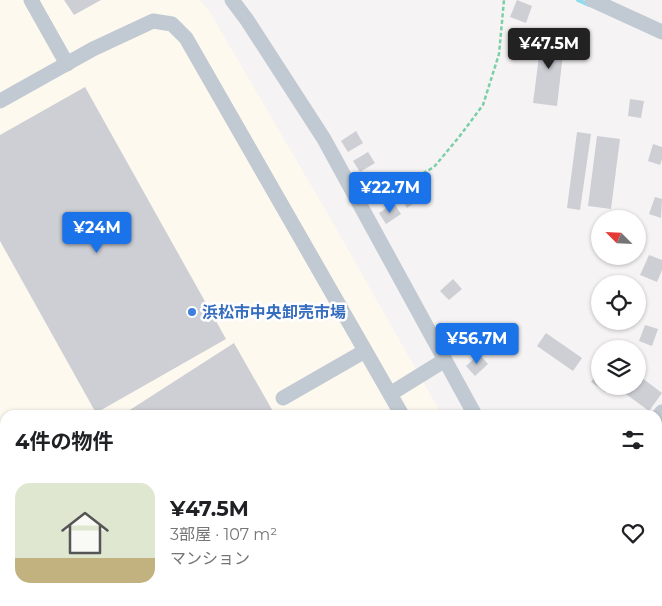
<!DOCTYPE html>
<html lang="ja">
<head>
<meta charset="utf-8">
<style>
	body { margin:0; font-family:Montserrat,"Noto Sans JP",sans-serif; background:#f6f6f6; color:#202124; height:100vh; display:flex; flex-direction:column; font-size:19px; white-space:nowrap }
	* { box-sizing:border-box; margin:0 }
	p { font-size:16px; color:#757577 }
	.icon { flex:none; width:28px; height:28px; fill:none; stroke:currentColor; stroke-width:2; stroke-linecap:round; stroke-linejoin:round }
	.map { position:relative; flex:1; overflow:hidden }
	.side { position:absolute; left:0px; top:410px; width:662px; height:196px; display:flex; flex-direction:column; background:#fff; border-radius:15px 15px 0 0; box-shadow:0 1px 4px #0004 }
	.side>* { flex:none }
	.needle { width:32px; rotate:294deg }
	.tools { position:absolute; left:591px; top:210px; display:grid; gap:10px }
	.tools a { display:grid; place-items:center; width:55px; height:55px; border-radius:50%; background:#fff; box-shadow:0 1px 4px #0004; font-size:25px }
	.price { position:absolute; translate:-50% -42px; padding:0 11px; border-radius:5px; background:#1a73e8; color:#fff; font-size:16px; line-height:32px; filter:drop-shadow(0 1px 2px #0008) }
	.price::after { content:''; position:absolute; left:50%; top:30px; width:15px; height:11px; margin-left:-8px; background:inherit; clip-path:polygon(0 0,100% 0,50% 100%) }
	.price.on { background:#222; color:#fff }
	ul { padding:0; list-style:none }
	li { display:flex; align-items:center; gap:15px; height:125px; padding:0 15px }
	li+li { border-top:1px solid #e0e0e0 }
	li span { display:grid; place-items:center; flex:none; width:140px; height:100px; border-radius:15px; color:#555 }
	li>.icon { margin-inline-start:auto }
	span .icon { width:60px; height:60px; fill:#fffc; stroke-width:1 }
	li b { font-size:21px }
	h2 { display:flex; justify-content:space-between; align-items:center; height:60px; padding:0 15px; font-size:21px }
	.map>svg:first-child { display:block }
	.commercial { fill:#fdf9ef }
	.lines { fill:none; stroke-linecap:round; stroke-linejoin:round }
	.stream { stroke:#90daee; stroke-width:4 }
	.building { fill:#cdcfd5 }
	.path { stroke:#7ad0a6; stroke-width:2.5; stroke-dasharray:4 2.5; stroke-linecap:butt }
	.minor { stroke:#c1cad2; stroke-width:15 }
	.shop-dot { fill:#3f7fe0; stroke:#fff; stroke-width:2 }
	.labels { text-anchor:middle; dominant-baseline:central; stroke-width:5; stroke-linejoin:round; paint-order:stroke }
	.shop-label { font-size:16px; font-weight:bold; fill:#366cbe; stroke:#fff; text-anchor:start }
</style>
</head>
<body>
<div class="map">
<svg width="662" height="606" viewBox="0 0 662 606">
	<rect width="100%" height="100%" fill="#f5f3f3"/>
	<g class="commercial">
		<polygon points="0,0 199,0 208,9 325,209 442,415 5,415 5,591 0,583"/>
		<polygon points="11,601 619,601 626,606 14,606"/>
	</g>
	<g class="lines">
		<polyline class="stream" points="578,0 589,5"/>
	</g>
	<g class="building">
		<polygon points="64,0 101,0 74,15"/>
		<polygon points="517,0 532,6 526,23 510,17"/>
		<polygon points="542,33 565,36 557,106 533,103"/>
		<polygon points="85,87 226,339 96,413 0,241 0,135"/>
		<polygon points="630,99 644,101 641,118 628,116"/>
		<polygon points="356,131 363,143 348,152 341,141"/>
		<polygon points="577,132 591,134 580,210 567,208"/>
		<polygon points="597,136 620,139 611,209 588,206"/>
		<polygon points="653,144 662,147 662,159 660,165 648,161"/>
		<polygon points="368,152 375,163 360,172 353,161"/>
		<polygon points="376,173 383,184 368,194 361,183"/>
		<polygon points="415,187 422,198 407,208 400,197"/>
		<polygon points="655,197 662,199 661,218 649,214"/>
		<polygon points="394,203 401,214 386,224 379,213"/>
		<polygon points="649,255 662,260 662,270 657,282 640,275"/>
		<polygon points="453,279 462,289 449,300 440,291"/>
		<polygon points="645,325 658,329 652,346 639,341"/>
		<polygon points="464,332 476,344 467,354 454,341"/>
		<polygon points="546,333 582,358 573,371 537,346"/>
		<polygon points="234,343 275,415 122,415"/>
		<polygon points="479,354 488,364 475,376 466,366"/>
		<polygon points="600,369 600,386 609,386 605,392 591,382"/>
		<polygon points="638,375 662,393 649,411 615,386 638,386"/>
		<polygon points="662,527 662,569 658,566 658,529"/>
		<polygon points="211,601 383,601 386,606 214,606"/>
	</g>
	<g class="lines">
		<polyline class="path" points="372,202 434,167 459,137 483,105 499,54 504,0"/>
		<g class="minor">
			<polyline points="31,0 67,64"/>
			<polyline points="232,0 247,20 324,139 475,415"/>
			<polyline points="592,0 662,32"/>
			<polyline points="0,101 93,49 153,21 172,24 186,38 402,415"/>
			<polyline points="390,394 445,360"/>
			<polyline points="283,398 365,351"/>
			<polyline points="658,417 662,412"/>
			<polyline points="0,461 5,470"/>
			<polyline points="658,590 662,593"/>
			<polyline points="79,601 82,606"/>
			<polyline points="508,601 511,606"/>
		</g>
	</g>
	<circle class="shop-dot" cx="192" cy="312" r="5"/>
	<g class="labels">
		<g class="shop-label">
			<text x="202" y="312">浜松市中央卸売市場</text>
		</g>
	</g>
</svg>
<div class="tools">
<a><svg class="needle" viewBox="-14 -14 28 28"><path d="M0-13l5 13h-10z" fill="#e53935"/><path d="M0 13l5-13h-10z" fill="#757577"/></svg></a>
<a><svg class="icon" aria-label="locate" viewBox="0 0 24 24"><circle cx="12" cy="12" r="6"/><path d="M12 2v4M12 18v4M2 12h4M18 12h4"/></svg></a>
<a><svg class="icon" aria-label="layers" viewBox="0 0 24 24"><path d="M12 4l9 5-9 5-9-5zM3 14l9 5 9-5"/></svg></a>
</div>
<b class="price on" style="left:549px;top:70px">¥47.5M</b>
<b class="price" style="left:390px;top:214px">¥22.7M</b>
<b class="price" style="left:97px;top:254px">¥24M</b>
<b class="price" style="left:477px;top:365px">¥56.7M</b>
<section class="side">
<h2>4件の物件<svg class="icon" aria-label="filters" viewBox="0 0 24 24"><path d="M4 7h16M4 17h16"/><circle cx="9" cy="7" r="2"/><circle cx="15" cy="17" r="2"/></svg></h2>
<ul>
<li><span style="background:linear-gradient(#dfe7d0 75%,#c2b280 0)"><svg class="icon" aria-label="home" viewBox="0 0 24 24"><path d="M3 11l9-7 9 7M6 9v11h12V9"/></svg></span><div><b>¥47.5M</b><p>3部屋 · 107 m²</p><p>マンション</p></div><svg class="icon" aria-label="heart" viewBox="0 0 24 24"><path d="M12 20l-8-8c-3-5 5-10 8-4 3-6 11-1 8 4z"/></svg></li>
</ul>
</section>
</div>
</body>
</html>
